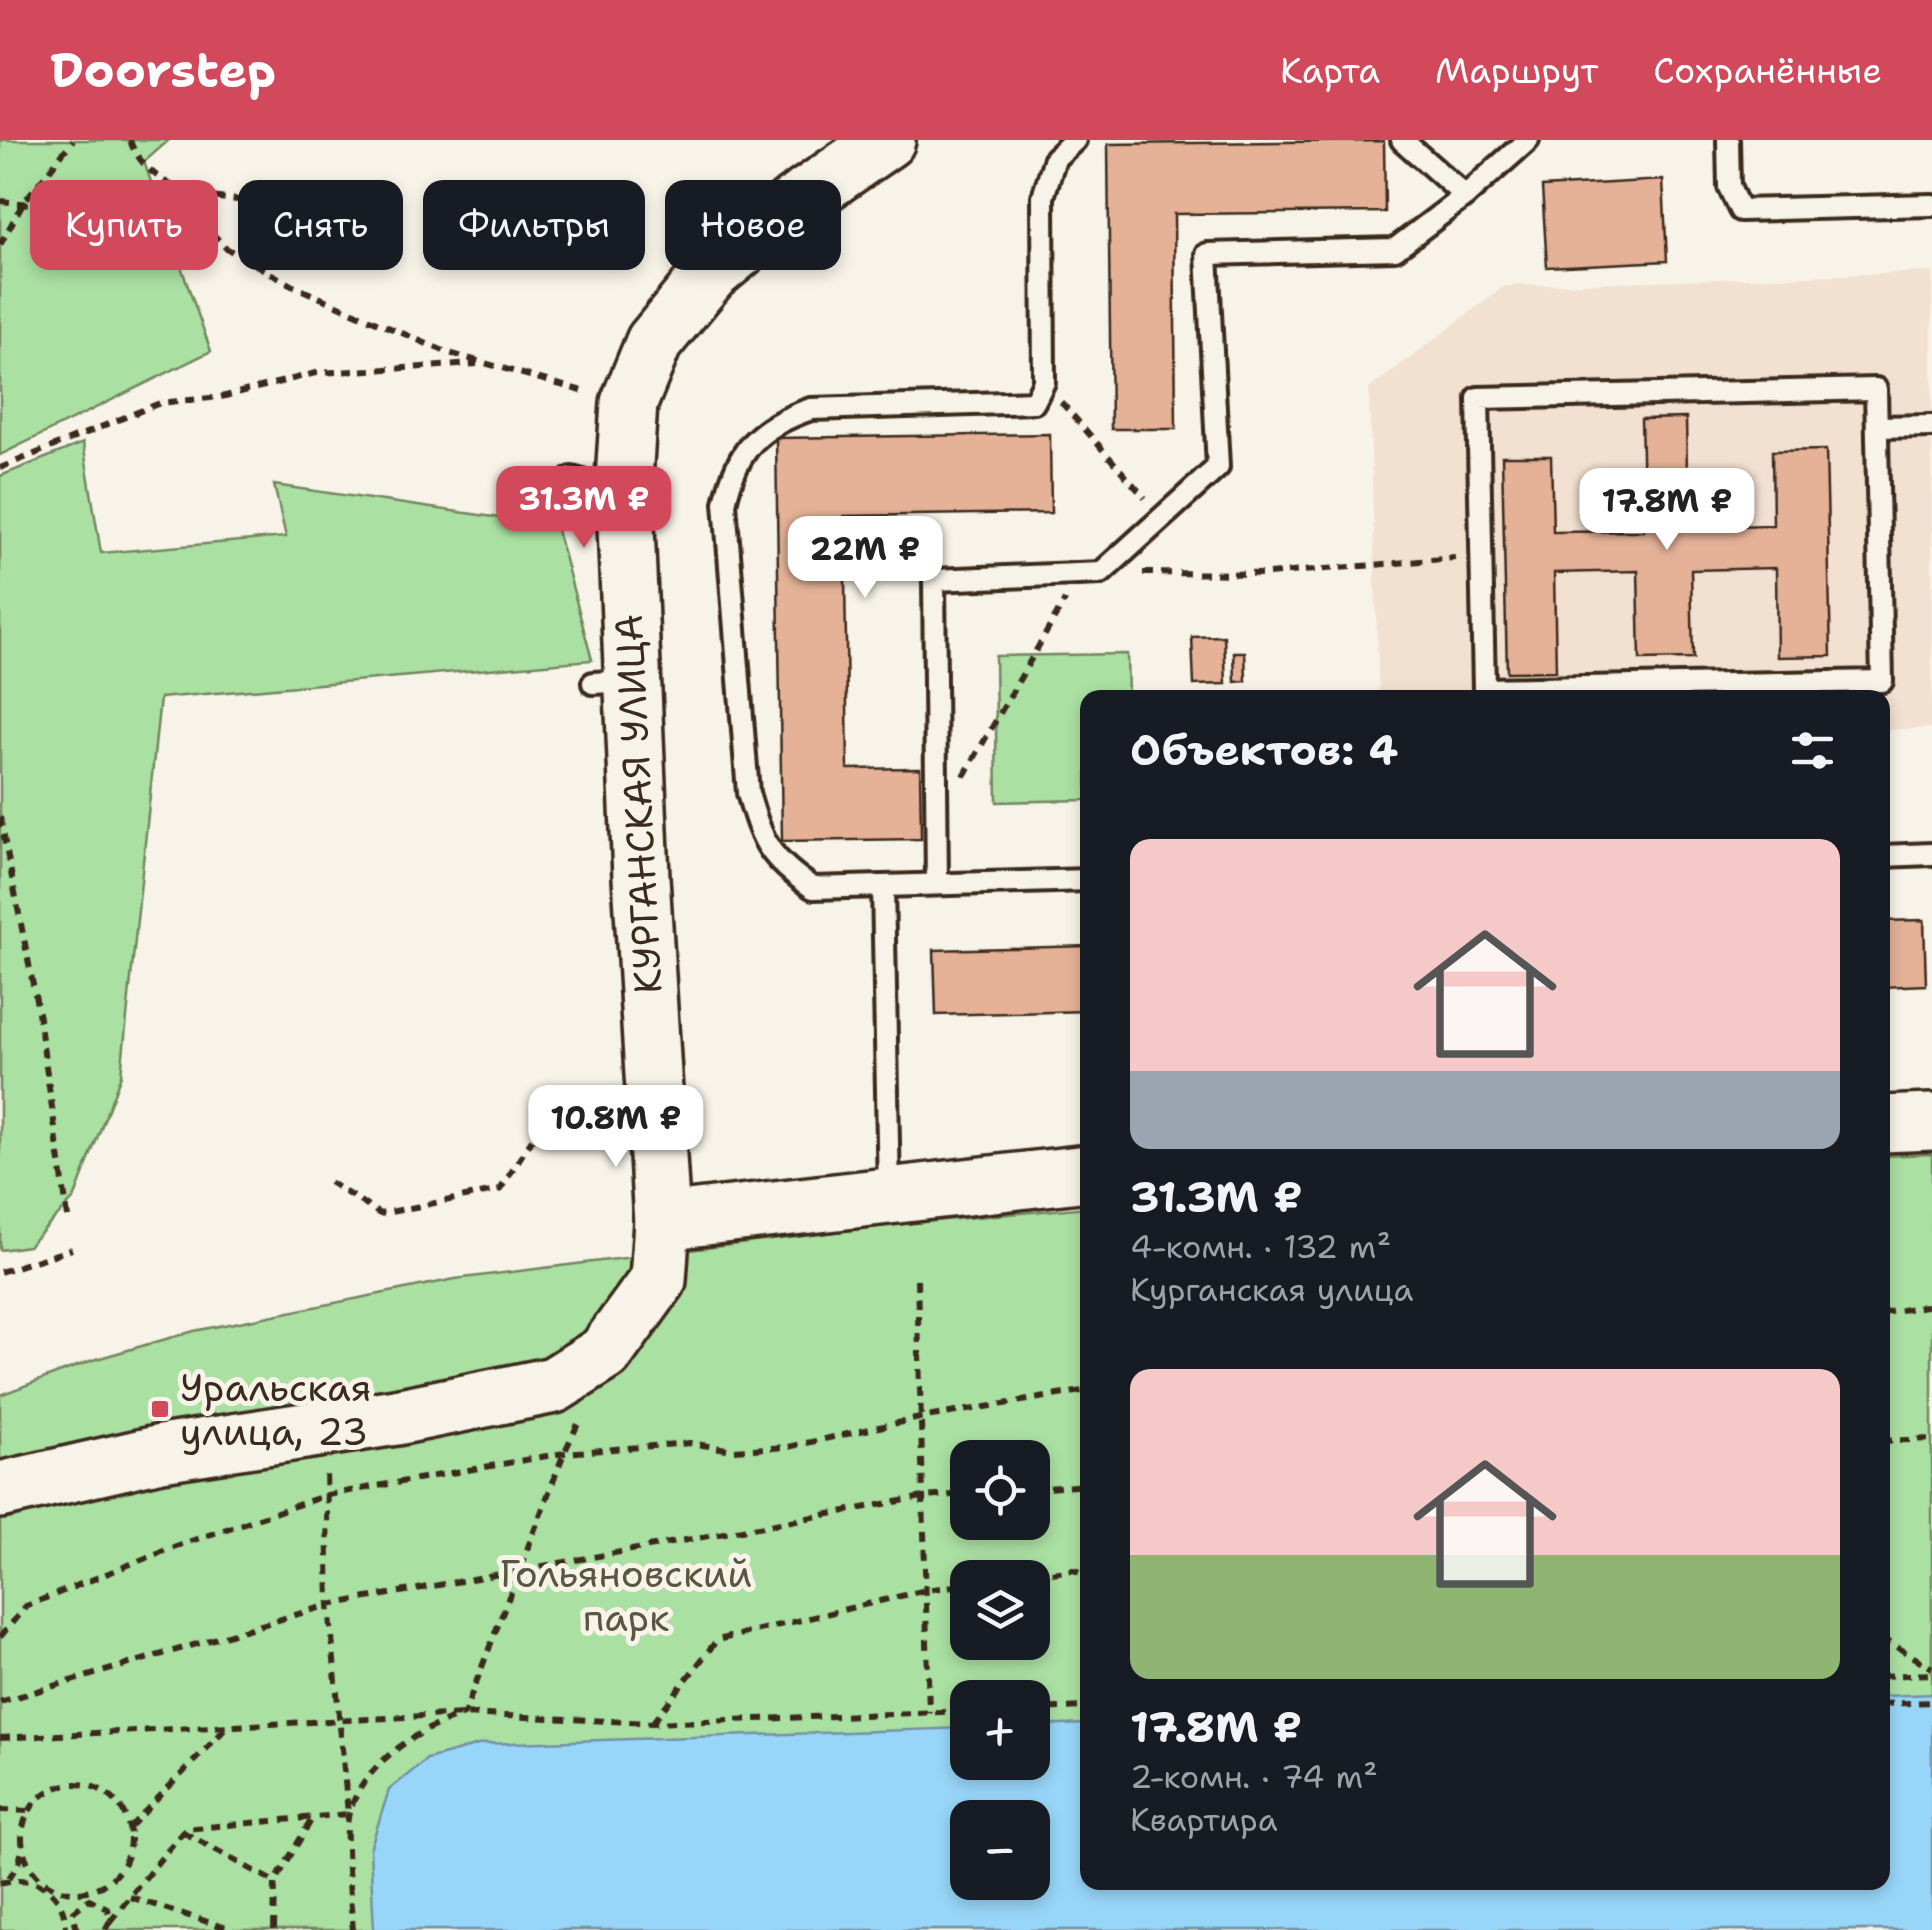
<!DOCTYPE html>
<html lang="ru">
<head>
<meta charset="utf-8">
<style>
	body { margin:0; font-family:"Shantell Sans",sans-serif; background:#20242c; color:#f1f3f6; height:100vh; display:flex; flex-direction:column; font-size:38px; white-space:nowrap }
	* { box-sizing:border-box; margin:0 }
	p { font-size:32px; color:#9ea1a6 }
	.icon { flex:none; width:55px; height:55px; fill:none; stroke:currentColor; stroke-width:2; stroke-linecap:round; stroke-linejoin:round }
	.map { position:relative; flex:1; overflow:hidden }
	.sheet { position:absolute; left:1080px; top:550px; width:810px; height:1200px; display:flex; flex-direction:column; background:#171b24; border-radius:20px; box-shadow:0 5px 15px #0003 }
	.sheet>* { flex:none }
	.top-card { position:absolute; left:30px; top:40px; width:900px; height:90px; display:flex; gap:20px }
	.buttons { position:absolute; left:950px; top:1300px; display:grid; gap:20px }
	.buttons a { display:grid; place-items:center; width:100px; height:100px; border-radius:20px; background:#171b24; box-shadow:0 5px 15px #0003; font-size:50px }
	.price { position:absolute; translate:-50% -85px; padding:0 22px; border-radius:20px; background:#fff; color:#222; font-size:32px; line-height:65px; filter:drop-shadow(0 2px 5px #0008) }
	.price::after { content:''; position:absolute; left:50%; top:60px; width:30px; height:22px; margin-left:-15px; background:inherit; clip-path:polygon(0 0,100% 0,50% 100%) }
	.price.active { background:#d1495b; color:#fff }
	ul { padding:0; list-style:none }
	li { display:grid; align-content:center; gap:20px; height:530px; padding:0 50px }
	li span { display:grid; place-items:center; height:310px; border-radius:20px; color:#555 }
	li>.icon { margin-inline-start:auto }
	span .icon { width:180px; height:180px; fill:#fffc; stroke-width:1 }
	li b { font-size:42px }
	h2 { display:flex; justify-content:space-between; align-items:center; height:120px; padding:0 50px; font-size:42px }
	.pill { padding:0 35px; border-radius:20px; background:#171b24; box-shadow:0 5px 15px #0003; font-size:35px; line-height:90px }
	.pill.active { background:#d1495b; color:#fff }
	header { display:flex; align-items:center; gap:60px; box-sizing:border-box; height:140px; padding:0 50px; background:#d1495b; color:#fff }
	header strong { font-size:48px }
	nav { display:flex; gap:55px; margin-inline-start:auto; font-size:35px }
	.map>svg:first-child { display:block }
	.built { fill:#f2e0d0 }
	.green { fill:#abe0a3; stroke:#738560; stroke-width:2.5; fill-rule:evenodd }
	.water { fill:#98d6f9; stroke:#7391a1; stroke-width:2.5; fill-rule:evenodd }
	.building { fill:#e5b298; stroke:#3b2a1e; stroke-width:2.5 }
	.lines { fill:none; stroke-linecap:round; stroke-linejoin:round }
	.lane-casing { stroke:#3b2a1e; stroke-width:28 }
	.secondary-casing { stroke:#3b2a1e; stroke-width:62 }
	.path { stroke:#3b2a1e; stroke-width:6; stroke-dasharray:10 8; stroke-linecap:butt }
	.lane { stroke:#f7f3e8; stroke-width:20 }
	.secondary { stroke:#f7f3e8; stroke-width:55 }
	.poi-dot { fill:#d1495b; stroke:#f7f3e8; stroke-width:4 }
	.labels { text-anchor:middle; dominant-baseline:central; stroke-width:10; stroke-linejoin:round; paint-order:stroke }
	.street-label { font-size:38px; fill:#3b2a1e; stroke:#f7f3e8 }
	.poi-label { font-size:38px; fill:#3b2a1e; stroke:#f7f3e8; text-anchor:start }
	.park-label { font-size:38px; fill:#57583f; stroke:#f7f3e8 }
</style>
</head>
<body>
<header>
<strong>Doorstep</strong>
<nav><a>Карта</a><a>Маршрут</a><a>Сохранённые</a></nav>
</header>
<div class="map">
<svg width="1932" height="1790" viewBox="0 0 1932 1790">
	<rect width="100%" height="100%" fill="#f7f3e8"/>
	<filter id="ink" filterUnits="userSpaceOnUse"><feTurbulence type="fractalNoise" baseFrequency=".01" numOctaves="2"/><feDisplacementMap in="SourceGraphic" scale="20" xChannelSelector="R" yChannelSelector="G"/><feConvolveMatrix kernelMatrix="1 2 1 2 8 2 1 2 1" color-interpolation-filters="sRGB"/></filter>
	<g filter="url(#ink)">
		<polygon class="built" points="1932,132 1932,588 1883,590 1882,558 1379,557 1369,249 1505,146"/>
		<g class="green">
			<polygon points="0,0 169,0 144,22 211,211 0,315"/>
			<polygon points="83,303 101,413 286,397 274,345 556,386 592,520 160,558 121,935 74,1059 28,1106 0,1110 0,336"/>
			<polygon points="1127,514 1128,557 1088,558 1087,660 997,662 995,516"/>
			<path d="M1932 1014V1790H0V1255L93 1220 194 1191 455 1139 900 1084 1087 1067 1088 1742H1882L1883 1016ZM968 1318H1032V1382H968ZM968 1438H1032V1502H968ZM968 1558H1032V1622H968ZM968 1678H1032V1742H968Z"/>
		</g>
		<path class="water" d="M1932 1554V1790H374L370 1709 389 1650 427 1619 482 1604 967 1588 968 1622H1032L1033 1586 1087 1584 1088 1742H1882L1883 1556ZM968 1678H1032V1742H968Z"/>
		<g class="building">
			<polygon points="1384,1 1385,72 1174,74 1176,289 1111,289 1108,4"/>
			<polygon points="1663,40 1667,121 1547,127 1542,47"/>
			<polygon points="1686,278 1688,387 1773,385 1772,311 1826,310 1831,516 1777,517 1776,428 1691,430 1693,519 1640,520 1638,431 1554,433 1556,531 1507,532 1502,316 1551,316 1553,392 1644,391 1641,279"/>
			<polygon points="1050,294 1051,373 844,376 848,629 920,628 921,699 782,701 776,298"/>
			<polygon points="1224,496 1226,544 1194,545 1192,497"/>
			<polygon points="1234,512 1245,512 1246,541 1235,542"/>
			<polygon points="1924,780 1926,845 1882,847 1882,781"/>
			<polygon points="1088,806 1088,871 936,875 934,810"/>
		</g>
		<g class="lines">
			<g class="lane-casing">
				<g id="lane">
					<path d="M1075 0 1055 18 1043 57 1044 242 1034 262 811 269C758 287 737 309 725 363L748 653C762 703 770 719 813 748L1088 740"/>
					<polyline points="1402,0 1465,56"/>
					<polyline points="1728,0 1729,47 1740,70 1932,65"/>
					<polygon points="1876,249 1882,541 1484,549 1478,258"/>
					<polyline points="1877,287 1932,286"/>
					<polyline points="572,338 623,352"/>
					<polyline points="593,543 631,541"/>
					<polyline points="1882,716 1932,714"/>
					<polyline points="937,744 934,440 1101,433 1218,327 1207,114 1395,109 1465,56 1528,0"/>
					<polyline points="883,746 889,1054"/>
				</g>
			</g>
			<g class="secondary-casing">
				<g id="secondary">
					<polyline points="1882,984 1932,982"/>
					<polyline points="662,1082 1088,1033"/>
					<polyline points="0,1350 161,1313 396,1277 554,1245 605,1213 658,1140 662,1082 641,737 624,339 629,263 654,202 710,134 796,63 887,0"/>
				</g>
			</g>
			<g class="path">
				<path d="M130 0C136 21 158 40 178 48 198 58 224 58 246 61 295 66 344 68 394 69"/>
				<polyline points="179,50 201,81 226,108 293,146 446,212 589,253"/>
				<polyline points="0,61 52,66 109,62 178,50"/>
				<polyline points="0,105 23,63 73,0"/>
				<polyline points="1061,262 1145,358"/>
				<polyline points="0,328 160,263 221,257 316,233 477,224"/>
				<polyline points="1143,433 1268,434 1455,418"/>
				<polyline points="964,636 1065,460"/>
				<polyline points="0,677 37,865 69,1084"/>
				<polyline points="329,1042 380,1074 500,1050 532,999"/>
				<polyline points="0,1132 72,1109"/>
				<polyline points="917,1139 929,1573"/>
				<polyline points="1882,1173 1932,1165"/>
				<polyline points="1882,1301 1932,1299"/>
				<polyline points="1032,1349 1088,1345"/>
				<polyline points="1016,1438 1073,1430 1088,1434"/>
				<polyline points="0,1497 26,1466 176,1406 327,1355 564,1313 690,1303 733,1310 788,1307 920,1278 1088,1250"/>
				<polyline points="1882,1498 1932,1528"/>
				<polyline points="1882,1536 1932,1534"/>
				<polyline points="0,1562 329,1465 923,1357 968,1354"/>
				<polyline points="1882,1564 1932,1562"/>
				<polyline points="1032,1569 1088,1567"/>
				<polyline points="653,1582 717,1500 926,1450 968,1444"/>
				<polyline points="0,1598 464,1574 652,1583 968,1571"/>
				<circle cx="76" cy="1698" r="54"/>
				<polyline points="0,1670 29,1671"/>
				<polyline points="130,1687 229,1585"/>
				<polyline points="183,1692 275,1742"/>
				<polyline points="9,1738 19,1723 22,1710"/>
				<path d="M0 1743C35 1732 66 1752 66 1790"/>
				<polyline points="130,1757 233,1790"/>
				<polyline points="110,1781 185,1689 348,1674 329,1465 326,1329"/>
				<polyline points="77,1790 73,1772 89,1759 107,1768 110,1781 105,1790"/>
				<polyline points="274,1790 275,1742 313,1677"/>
				<path d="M353 1790C351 1765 343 1693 349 1673 365 1622 417 1590 464 1574L564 1313 579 1282"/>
			</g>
			<use href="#lane" class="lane"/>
			<use href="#secondary" class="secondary"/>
		</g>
	</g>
	<rect class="poi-dot" x="150" y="1259" width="20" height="20" rx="5"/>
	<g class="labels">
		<g class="street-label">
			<text transform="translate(638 664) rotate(-93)">КУРГАНСКАЯ УЛИЦА</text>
		</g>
		<g class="poi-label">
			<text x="180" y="1247">Уральская<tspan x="180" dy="44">улица, 23</tspan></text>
		</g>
		<g class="park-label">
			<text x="626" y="1433">Гольяновcкий<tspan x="626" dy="44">парк</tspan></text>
		</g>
	</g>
</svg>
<div class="buttons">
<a><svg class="icon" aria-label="locate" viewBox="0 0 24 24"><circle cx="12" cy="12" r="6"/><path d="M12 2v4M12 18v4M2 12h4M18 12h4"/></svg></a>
<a><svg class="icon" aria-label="layers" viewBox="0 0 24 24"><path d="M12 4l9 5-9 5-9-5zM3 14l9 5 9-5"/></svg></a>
<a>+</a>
<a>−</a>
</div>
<b class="price active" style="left:584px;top:411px">31.3M ₽</b>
<b class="price" style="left:1667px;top:413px">17.8M ₽</b>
<b class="price" style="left:865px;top:461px">22M ₽</b>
<b class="price" style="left:616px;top:1030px">10.8M ₽</b>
<div class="top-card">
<a class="pill active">Купить</a>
<a class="pill">Снять</a>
<a class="pill">Фильтры</a>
<a class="pill">Новое</a>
</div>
<section class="sheet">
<h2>Объектов: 4<svg class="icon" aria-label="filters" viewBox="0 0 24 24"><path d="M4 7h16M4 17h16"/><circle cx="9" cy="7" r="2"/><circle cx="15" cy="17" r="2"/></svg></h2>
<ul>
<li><span style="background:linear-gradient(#f6c9c9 75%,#9aa5b1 0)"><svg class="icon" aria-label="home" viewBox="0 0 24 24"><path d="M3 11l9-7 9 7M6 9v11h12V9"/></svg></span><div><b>31.3M ₽</b><p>4-комн. · 132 m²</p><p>Курганская улица</p></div></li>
<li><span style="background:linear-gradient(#f6c9c9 60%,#8fb573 0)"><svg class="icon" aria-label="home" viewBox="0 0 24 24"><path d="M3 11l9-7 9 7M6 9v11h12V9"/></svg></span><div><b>17.8M ₽</b><p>2-комн. · 74 m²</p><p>Квартира</p></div></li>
</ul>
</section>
</div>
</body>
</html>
